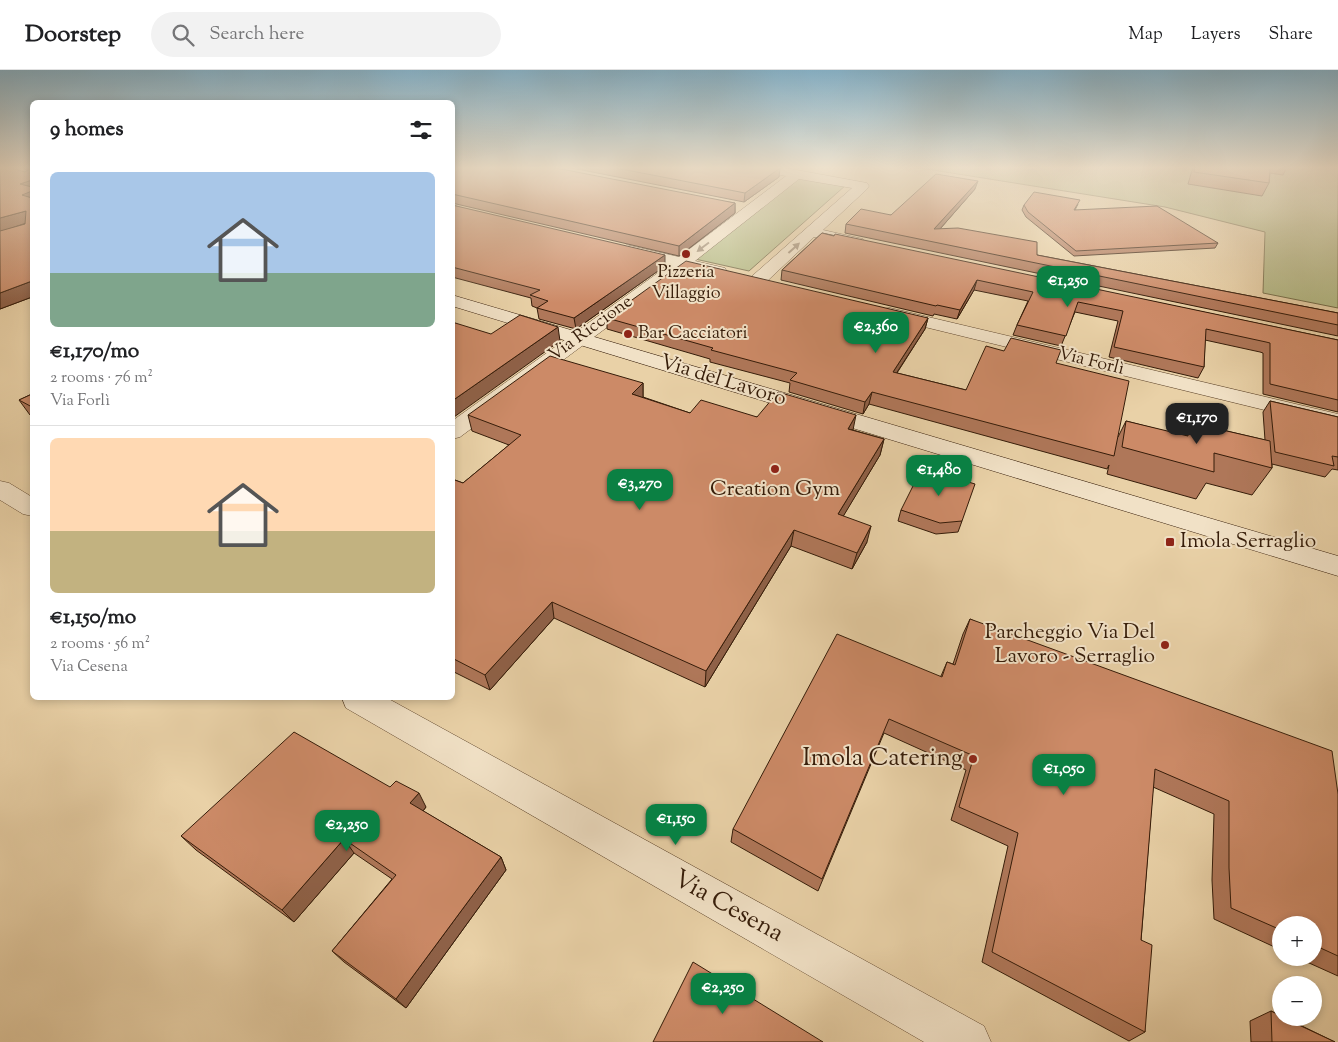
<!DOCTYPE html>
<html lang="en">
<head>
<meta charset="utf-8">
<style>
	body { margin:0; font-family:"Sorts Mill Goudy",serif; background:#f2f2f2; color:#202124; height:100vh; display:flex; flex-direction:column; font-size:19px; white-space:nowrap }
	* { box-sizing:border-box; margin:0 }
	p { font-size:16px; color:#757577 }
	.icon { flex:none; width:28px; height:28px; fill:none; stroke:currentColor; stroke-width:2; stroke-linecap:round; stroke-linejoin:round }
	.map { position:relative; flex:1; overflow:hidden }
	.details { position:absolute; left:30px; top:30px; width:425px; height:600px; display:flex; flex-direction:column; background:#fff; border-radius:8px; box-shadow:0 2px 8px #0003 }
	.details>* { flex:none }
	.fabs { position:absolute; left:1272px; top:846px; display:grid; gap:10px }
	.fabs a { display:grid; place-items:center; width:50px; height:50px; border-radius:50%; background:#fff; box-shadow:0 2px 8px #0003; font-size:25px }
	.price { position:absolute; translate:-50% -42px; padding:0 11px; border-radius:10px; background:#0b8043; color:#fff; font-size:16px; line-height:32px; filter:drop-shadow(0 1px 2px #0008) }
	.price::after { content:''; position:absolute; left:50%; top:30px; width:15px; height:11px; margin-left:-8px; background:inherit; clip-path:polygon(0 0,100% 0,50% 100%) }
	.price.selected { background:#222; color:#fff }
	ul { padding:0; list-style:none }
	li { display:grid; align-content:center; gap:10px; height:265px; padding:0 20px }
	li+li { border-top:1px solid #e0e0e0 }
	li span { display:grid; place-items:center; height:155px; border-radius:8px; color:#555 }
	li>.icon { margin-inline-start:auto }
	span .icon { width:90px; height:90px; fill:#fffc; stroke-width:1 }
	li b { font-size:21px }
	h2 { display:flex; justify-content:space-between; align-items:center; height:60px; padding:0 20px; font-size:21px }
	header { display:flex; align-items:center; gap:30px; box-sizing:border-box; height:70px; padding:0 25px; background:#fff; border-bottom:1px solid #e0e0e0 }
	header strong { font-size:24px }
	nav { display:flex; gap:28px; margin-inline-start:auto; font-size:18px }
	.search { width:350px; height:45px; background:#f2f2f2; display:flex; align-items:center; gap:12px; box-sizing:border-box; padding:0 18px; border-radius:28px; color:#757577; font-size:19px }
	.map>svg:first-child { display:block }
	.green { fill:#b6bc88; stroke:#766c48 }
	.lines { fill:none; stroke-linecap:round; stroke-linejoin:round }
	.minor-casing { stroke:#624930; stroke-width:1 }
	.secondary-casing { stroke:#351c09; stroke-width:1 }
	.minor { fill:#f1e1c6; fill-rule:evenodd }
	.secondary { fill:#f1e1c6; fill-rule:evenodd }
	.wall { fill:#af7759; stroke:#351c09 }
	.shaded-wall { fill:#8f6148; stroke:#351c09 }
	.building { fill:#cc8a67; stroke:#351c09 }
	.oneway { fill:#9c8871 }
	.poi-dot { fill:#8f2418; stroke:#f1e1c6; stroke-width:2 }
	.labels { text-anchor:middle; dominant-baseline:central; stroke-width:4; stroke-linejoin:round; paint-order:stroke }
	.far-poi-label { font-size:18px; fill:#351c09; stroke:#f1e1c6 }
	.far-street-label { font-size:18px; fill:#351c09; stroke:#f1e1c6 }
	.street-label { font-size:21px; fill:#351c09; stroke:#f1e1c6 }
	.poi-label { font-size:21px; fill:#351c09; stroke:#f1e1c6 }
	.near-poi-label { font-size:25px; fill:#351c09; stroke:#f1e1c6; text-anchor:end }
	.near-street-label { font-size:25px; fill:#351c09; stroke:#f1e1c6 }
</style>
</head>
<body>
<header>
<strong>Doorstep</strong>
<div class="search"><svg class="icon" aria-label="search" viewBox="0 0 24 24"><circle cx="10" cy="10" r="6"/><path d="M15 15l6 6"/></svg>Search here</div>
<nav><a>Map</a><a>Layers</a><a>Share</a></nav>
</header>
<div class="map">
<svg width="1338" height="972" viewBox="0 0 1338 972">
	<rect width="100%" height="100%" fill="#e9d1a7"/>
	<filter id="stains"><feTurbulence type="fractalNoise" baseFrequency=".004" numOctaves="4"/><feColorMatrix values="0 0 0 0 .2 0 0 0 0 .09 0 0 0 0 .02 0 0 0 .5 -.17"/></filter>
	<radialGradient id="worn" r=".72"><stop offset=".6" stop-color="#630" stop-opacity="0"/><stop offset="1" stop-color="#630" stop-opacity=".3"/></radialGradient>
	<g class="green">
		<polygon points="914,97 1338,97 1338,238 1263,223 1265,162 1165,137"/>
		<polygon points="800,107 846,115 749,201 695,189"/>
	</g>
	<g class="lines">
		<g class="minor-casing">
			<g id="minor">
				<polygon points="751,97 780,97 867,113 869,116 867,119 823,160 863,169 865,172 863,175 857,177 814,167 763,215 757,216 751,215 748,211 751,207 852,118 799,109 695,191 725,198 727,202 725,206 719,207 685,199 460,367 452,369 452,351 669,195 621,183 619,180 621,177 627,175 679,187 786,106 752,100"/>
				<polygon points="890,238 1338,344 1338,358 884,247 881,243 884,239"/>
				<polygon points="0,411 9,413 32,427 32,446 23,444 0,430"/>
				<polygon points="342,628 387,628 984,956 991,972 924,972 346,638"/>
			</g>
		</g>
		<g class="secondary-casing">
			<polygon id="secondary" points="452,225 1338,486 1338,506 452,236"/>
		</g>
		<use href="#minor" class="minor"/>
		<use href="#secondary" class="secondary"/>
	</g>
	<g class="wall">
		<polygon points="19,97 32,97 32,227 0,239 25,102 28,100"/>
		<polygon points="452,97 735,133 735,143 679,186 452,133"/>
		<polygon points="567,97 777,97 779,107 744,132"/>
		<polygon points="1193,97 1287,97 1283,105 1270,103 1269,113 1262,126 1188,114"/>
		<polygon points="975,119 940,159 1037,185 1338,243 1338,266 845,163 846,154 891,145"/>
		<polygon points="1078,134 1075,140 1218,173 1215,178 1074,186 1026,147 1022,140 1024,135"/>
		<polygon points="452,135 665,196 576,259 539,249 537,238 532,236 531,228 452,207"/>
		<polygon points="822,163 1338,270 1338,342 1263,324 1263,283 1260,282 1205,270 1204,297 1198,308 1109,287 1118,251 1075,242 1061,276 1013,265 1017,255 1028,231 974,220 957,249 934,244 933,246 781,210 782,200"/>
		<polygon points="607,248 928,248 925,259 897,303 966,320 1056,293 1118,367 1126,351 1180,365 1188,352 1265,370 1263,342 1270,331 1338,347 1338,400 1332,399 1325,407 1272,394 1272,398 1252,425 1206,413 1196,429 1107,404 1109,395 1107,399 869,334 863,344 789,322 790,313 710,292 710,289 607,259"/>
		<polygon points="643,313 643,327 690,343 757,347 853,360 884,369 880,385 843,446 867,472 852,499 791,476 705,617 554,548 490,620 452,601 452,409 463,413 509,375 472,361 468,345"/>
		<polygon points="32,324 32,346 30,345 19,330"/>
		<polygon points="901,440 962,451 958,462 936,464 898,451"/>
		<polygon points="970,549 1338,724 1338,906 1298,888 1314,888 1314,855 1281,855 1281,880 1214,849 1212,810 1214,744 1153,717 1141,870 1145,962 1129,971 982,892 1008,776 951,750 966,700 884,663 818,821 731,772 733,759 941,606 947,592 953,594 963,564"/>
		<polygon points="426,737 423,741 501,787 506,800 406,938 344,892 332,881 392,809 354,783 294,852 196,780 181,766"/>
		<polygon points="1271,941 1335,972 1251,972 1250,951"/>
	</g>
	<g class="shaded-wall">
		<polygon points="780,98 779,107 744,132 745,123"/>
		<polygon points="32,110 32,135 22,125 20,114"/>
		<polygon points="978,111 975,119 932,168 934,159"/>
		<polygon points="735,133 735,143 679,186 679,176"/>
		<polygon points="26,141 32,151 0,162 0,148"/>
		<polygon points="665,185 665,196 576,259 574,248"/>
		<polygon points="977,210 974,220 957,249 960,240"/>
		<polygon points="32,211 32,227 0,239 0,223"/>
		<polygon points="928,248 925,259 890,313 893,302"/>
		<polygon points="558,257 560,271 454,347 452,339 452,331"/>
		<polygon points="643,313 643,328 632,324"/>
		<polygon points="872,322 869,334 863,344 865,332"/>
		<polygon points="856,345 853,360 848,359"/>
		<polygon points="884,369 880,385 835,460 838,444"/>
		<polygon points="871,456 867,472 852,499 857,483"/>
		<polygon points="794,460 791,476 705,617 706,601"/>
		<polygon points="552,532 554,548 490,620 485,605"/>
		<polygon points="419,723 426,737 418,747 410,733"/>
		<polygon points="344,769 354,783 294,852 282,840"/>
		<polygon points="501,787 506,800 406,938 396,929"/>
	</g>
	<g class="building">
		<polygon points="0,97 8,97 25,102 28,100 27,97 32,97 32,110 20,114 32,117 32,119 31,119 32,120 32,121 22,125 32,128 32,211 0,223 0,161 25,154 26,141 0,148"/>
		<polygon points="452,97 551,97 735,133 679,176 452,124"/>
		<polygon points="611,97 777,97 780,98 745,123"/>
		<polygon points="1195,97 1270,97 1269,113 1194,102"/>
		<polygon points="936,104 978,111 934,159 958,158 1037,172 1037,185 1302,236 1338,243 1338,255 846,154 861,139 891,145"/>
		<polygon points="1034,122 1080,130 1074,140 1157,136 1218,173 1076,181 1028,142 1024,135"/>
		<polygon points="452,135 665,185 574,248 537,238 548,231 530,225 540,220 452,197"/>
		<polygon points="822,163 834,166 835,164 1338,270 1338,330 1270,314 1270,273 1266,272 1206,259 1204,297 1114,277 1123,241 1078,232 1066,266 1017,255 1033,222 977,210 960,240 937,235 936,236 782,200"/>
		<polygon points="686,191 928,248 893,302 966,320 986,276 1004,281 1011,268 1061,280 1056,293 1129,311 1114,386 872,322 865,332 790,310 797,303 711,280 713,278 607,248"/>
		<polygon points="520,245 558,257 452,331 452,252 491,264"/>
		<polygon points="550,286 643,313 632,324 690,343 701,330 757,347 778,322 856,345 848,359 884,369 838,444 871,456 857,483 794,460 706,601 552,532 485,605 452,588 452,409 463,413 521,365 468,345"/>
		<polygon points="32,324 32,337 19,330"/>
		<polygon points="1270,331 1338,347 1338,387 1332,386 1334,396 1275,382"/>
		<polygon points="1126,351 1188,366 1188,352 1270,371 1272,398 1214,383 1214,402 1122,377"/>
		<polygon points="922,398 975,414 962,451 940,453 901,440"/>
		<polygon points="970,549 1332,681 1338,724 1338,886 1314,875 1314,855 1281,855 1281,860 1231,838 1229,798 1229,731 1155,699 1141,870 1152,875 1145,962 992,882 1018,763 959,737 974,686 889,649 822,809 733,759 837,564 942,607 947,592 955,595"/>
		<polygon points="294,662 390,717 396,711 419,723 410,733 501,787 396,929 332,881 396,805 344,769 282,840 181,766"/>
		<polygon points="693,892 823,972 653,972"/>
		<polygon points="1271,941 1281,946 1281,948 1284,948 1335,972 1272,972"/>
	</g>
	<defs><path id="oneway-solid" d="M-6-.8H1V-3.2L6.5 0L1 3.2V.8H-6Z" transform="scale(1.25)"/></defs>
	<g class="oneway">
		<use href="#oneway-solid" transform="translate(703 177) rotate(143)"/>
		<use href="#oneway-solid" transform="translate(794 178) rotate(-42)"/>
	</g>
	<linearGradient id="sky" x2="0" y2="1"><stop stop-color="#87b5cd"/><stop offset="0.42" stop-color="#f5ead7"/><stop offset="1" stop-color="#f5ead7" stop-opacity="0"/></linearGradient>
	<rect width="1338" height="233" fill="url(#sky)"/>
	<g class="poi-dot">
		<circle cx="686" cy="184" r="5"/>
		<circle cx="628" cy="264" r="5"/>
		<circle cx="775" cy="399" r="5"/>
		<rect x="1165" y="467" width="10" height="10" rx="2.5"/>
		<circle cx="1165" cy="575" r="5"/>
		<circle cx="973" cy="689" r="5"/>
	</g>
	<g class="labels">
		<g class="far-poi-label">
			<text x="686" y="203">Pizzeria<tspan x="686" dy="21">Villaggio</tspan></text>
			<text x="638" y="264" text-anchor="start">Bar Cacciatori</text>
		</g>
		<g class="far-street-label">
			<text transform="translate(591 259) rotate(-36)">Via Riccione</text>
			<text transform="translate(1091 292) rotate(14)">Via Forlì</text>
		</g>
		<g class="street-label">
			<text transform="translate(723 311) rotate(17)">Via del Lavoro</text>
		</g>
		<g class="poi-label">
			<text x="775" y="420">Creation Gym</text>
			<text x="1180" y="472" text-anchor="start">Imola Serraglio</text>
			<text x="1155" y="563" text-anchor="end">Parcheggio Via Del<tspan x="1155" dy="24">Lavoro - Serraglio</tspan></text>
		</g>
		<g class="near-poi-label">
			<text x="963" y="689">Imola Catering</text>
		</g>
		<g class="near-street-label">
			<text transform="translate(728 837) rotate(29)">Via Cesena</text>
		</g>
	</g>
	<rect width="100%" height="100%" filter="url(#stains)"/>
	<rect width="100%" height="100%" fill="url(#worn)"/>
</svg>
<div class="fabs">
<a>+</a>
<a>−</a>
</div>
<b class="price" style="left:1068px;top:238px">€1,250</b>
<b class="price" style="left:876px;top:284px">€2,360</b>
<b class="price selected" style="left:1197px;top:375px">€1,170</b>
<b class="price" style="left:939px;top:427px">€1,480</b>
<b class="price" style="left:640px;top:441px">€3,270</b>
<b class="price" style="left:1064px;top:726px">€1,050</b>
<b class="price" style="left:676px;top:776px">€1,150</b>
<b class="price" style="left:347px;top:782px">€2,250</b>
<b class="price" style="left:723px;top:945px">€2,250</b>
<section class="details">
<h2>9 homes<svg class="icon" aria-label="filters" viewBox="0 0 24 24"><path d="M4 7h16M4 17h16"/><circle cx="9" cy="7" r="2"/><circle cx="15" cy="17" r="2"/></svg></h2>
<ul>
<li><span style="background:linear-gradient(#a9c7e8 65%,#7fa58c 0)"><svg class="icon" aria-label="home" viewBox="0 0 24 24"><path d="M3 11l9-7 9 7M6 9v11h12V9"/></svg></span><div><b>€1,170/mo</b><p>2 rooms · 76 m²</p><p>Via Forlì</p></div></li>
<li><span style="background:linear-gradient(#ffd9b3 60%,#c2b280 0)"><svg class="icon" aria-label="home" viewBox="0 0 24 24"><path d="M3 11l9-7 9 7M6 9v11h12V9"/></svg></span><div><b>€1,150/mo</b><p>2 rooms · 56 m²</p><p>Via Cesena</p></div></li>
</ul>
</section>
</div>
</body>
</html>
